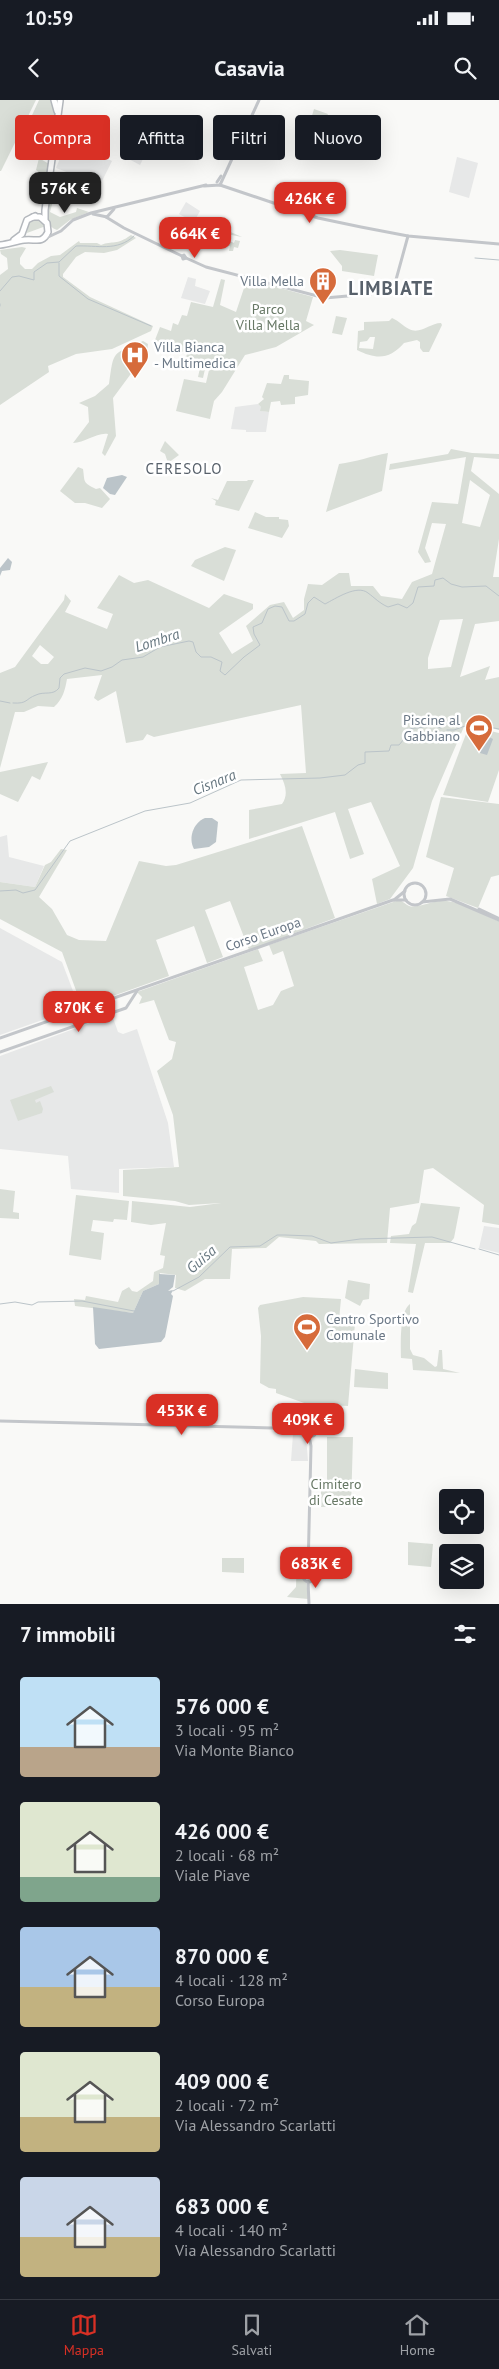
<!DOCTYPE html>
<html lang="it">
<head>
<meta charset="utf-8">
<style>
	body { margin:0; font-family:"PT Sans",sans-serif; background:#242831; color:#f1f3f6; height:100vh; display:flex; flex-direction:column; font-size:19px; white-space:nowrap }
	* { box-sizing:border-box; margin:0 }
	p { font-size:16px; color:#9ea1a6 }
	.icon { flex:none; width:28px; height:28px; fill:none; stroke:currentColor; stroke-width:2; stroke-linecap:round; stroke-linejoin:round }
	.map { position:relative; height:1504px; overflow:hidden }
	.panel { display:flex; flex-direction:column; background:#171b24; flex:1 }
	.panel>* { flex:none }
	.top-card { position:absolute; left:15px; top:15px; width:470px; height:45px; display:flex; gap:10px }
	.controls { position:absolute; left:439px; top:1389px; display:grid; gap:10px }
	.controls a { display:grid; place-items:center; width:45px; height:45px; border-radius:5px; background:#171b24; box-shadow:0 5px 20px #0002; font-size:25px }
	.price { position:absolute; translate:-50% -42px; padding:0 11px; border-radius:10px; background:#d93025; color:#fff; font-size:16px; line-height:32px; filter:drop-shadow(0 1px 2px #0008) }
	.price::after { content:''; position:absolute; left:50%; top:30px; width:15px; height:11px; margin-left:-8px; background:inherit; clip-path:polygon(0 0,100% 0,50% 100%) }
	.price.active { background:#222; color:#fff }
	ul { padding:0; list-style:none }
	li { display:flex; align-items:center; gap:15px; height:125px; padding:0 20px }
	li span { display:grid; place-items:center; flex:none; width:140px; height:100px; border-radius:5px; color:#555 }
	li>.icon { margin-inline-start:auto }
	span .icon { width:60px; height:60px; fill:#fffc; stroke-width:1 }
	li b { font-size:21px }
	h2 { display:flex; justify-content:space-between; align-items:center; height:60px; padding:0 20px; font-size:21px }
	.pill { padding:0 18px; border-radius:5px; background:#171b24; box-shadow:0 5px 20px #0002; font-size:18px; line-height:45px }
	.pill.active { background:#d93025; color:#fff }
	.status { display:flex; justify-content:space-between; align-items:center; height:35px; padding:0 25px; background:#171b24; direction:ltr }
	.status svg { height:14px; fill:currentColor }
	header { display:flex; justify-content:space-between; align-items:center; height:65px; padding:0 20px; background:#171b24; font-size:22px; font-weight:700 }
	.dock { display:flex; justify-content:space-around; align-items:center; height:70px; border-top:1px solid #363941; background:#171b24; font-size:14px; color:#9ea1a6 }
	.dock a { display:grid; justify-items:center; gap:2px }
	.dock .active { color:#d93025 }
	.map>svg:first-child { display:block }
	.built { fill:#e7e8e8 }
	.green { fill:#d9ded7; fill-rule:evenodd }
	.water { fill:#bbc4c9 }
	.lines { fill:none; stroke-linecap:round; stroke-linejoin:round }
	.stream { stroke:#bbc4c9; stroke-width:1 }
	.major-casing { stroke:#b4b8bd; stroke-width:8 }
	.minor { stroke:#c3c6ca; stroke-width:3 }
	.major { stroke:#fff; stroke-width:5 }
	.labels { text-anchor:middle; dominant-baseline:central; stroke-width:5; stroke-linejoin:round; paint-order:stroke }
	.poi-label { font-size:14px; fill:#6b7886; stroke:#fff; text-anchor:end }
	.park-label { font-size:14px; fill:#677865; stroke:#fff }
	.street-label { font-size:14px; fill:#6b7886; stroke:#fff }
	.neighbourhood-label { font-size:15px; letter-spacing:1px; fill:#58616b; stroke:#fff }
	.water-label { font-size:15px; font-style:italic; fill:#677780; stroke:#fff }
	.district-label { font-size:19px; font-weight:bold; letter-spacing:1px; fill:#58616b; stroke:#fff }
</style>
</head>
<body>
<div class="status"><b>10:59</b><svg viewBox="0 0 49 12"><path d="M0 12V9h3v3zM5 12V6h3v6zM10 12V3h3v9zM15 12V0h3v12zM26 1h20v11H26zM47 4h2v5h-2z"/></svg></div>
<header><svg class="icon" aria-label="back" viewBox="0 0 24 24"><path d="M15 5l-7 7 7 7"/></svg>Casavia<svg class="icon" aria-label="search" viewBox="0 0 24 24"><circle cx="10" cy="10" r="6"/><path d="M15 15l6 6"/></svg></header>
<div class="map">
<svg width="499" height="1504" viewBox="0 0 499 1504">
	<rect width="100%" height="100%" fill="#f9f9f7"/>
	<g class="built">
		<polygon points="68,39 112,61 100,85 56,68"/>
		<polygon points="133,39 149,47 140,65 123,56"/>
		<polygon points="457,57 478,63 469,98 449,92"/>
		<polygon points="186,102 200,111 194,122 179,114"/>
		<polygon points="188,177 196,179 195,186 210,191 205,204 181,198"/>
		<polygon points="258,304 261,307 261,311 269,312 266,332 246,332 246,330 231,329 235,307"/>
		<polygon points="7,735 9,757 44,766 35,787 0,782 0,737"/>
		<polygon points="0,828 62,862 79,907 0,935"/>
		<polygon points="112,915 118,932 123,934 137,929 168,1023 174,1067 119,1069 119,1093 71,1089 68,1056 0,1049 0,956"/>
		<polygon points="484,1126 499,1128 499,1153 479,1148"/>
		<polygon points="293,1334 301,1334 306,1337 308,1361 291,1361"/>
	</g>
	<g class="green">
		<polygon points="0,0 36,0 1,71 0,71"/>
		<path d="M39 0H51C57 11 56 27 53 39L51 40 49 37 44 49 40 47 38 52 17 48Z"/>
		<polygon points="314,9 328,14 325,20 329,22 327,26 318,23 317,27 315,26 316,21 311,19"/>
		<polygon points="39,58 49,64 46,83 43,86 34,84 40,73 36,70"/>
		<path d="M52 78V95L54 97 50 112 60 117 76 112 77 108 89 112 70 120 57 130C37 123 51 92 52 78Z"/>
		<polygon points="34,119 39,119 46,126 27,133 28,123"/>
		<polygon points="225,124 227,125 226,130 242,137 221,133 221,130 217,128 218,125"/>
		<path d="M131 135 136 138 117 150 104 153 85 152 76 157 63 174V177L90 197 153 226 151 231 112 249 76 254 48 266 49 272 0 305V175L8 169 7 158 1 154 0 150 22 147 26 148 20 158V164L25 169H32L38 163 51 156 60 155 79 141 80 143H97L101 145C113 140 116 146 131 135Z"/>
		<polygon points="225,139 234,143 235,140 240,141 238,148 234,147 233,151 229,151 230,146 217,143 217,140 224,142"/>
		<polygon points="340,150 378,155 374,176 342,171 342,166 330,151"/>
		<polygon points="221,179 225,180 220,205 236,212 247,179 313,197 306,221 314,225 276,247 245,255 222,292 214,301 210,319 176,311 184,279 206,283 209,270 205,269 203,278 198,277 200,268 197,267 198,261 193,260 191,266 185,265 187,253 166,247 155,240 160,227 171,231 173,223 178,225 182,215 187,216 191,202 213,207"/>
		<polygon points="336,216 347,218 342,235 332,233"/>
		<path d="M392 218C399 221 403 226 409 229 420 235 430 223 441 223L442 225 429 252H423L420 248V242L417 240 404 243C390 259 377 260 357 250L358 231 364 230V222L389 221ZM370 237H375L373 249 359 248 360 242 367 241Z"/>
		<path d="M143 241 148 244 147 252 113 298 116 336 105 356 102 353 108 334C97 332 85 343 73 343L89 322 88 307 79 303 95 296 109 284C114 250 111 255 143 241Z"/>
		<polygon points="284,275 289,275 289,279 309,281 308,295 295,297 295,304 281,305 280,301 271,302 269,312 260,311 261,307 258,304 264,299 262,297 267,283 281,284"/>
		<polygon points="165,341 179,355 168,363 165,354 160,351"/>
		<path d="M451 349 472 353 499 354V359L474 357 471 371 499 394V439L493 477H499V521L475 524 460 577 490 566 485 580 499 577V630L466 622 432 701 413 768 390 799 377 804 372 779 400 766 371 702 348 709 364 754 350 759 335 712 249 739V710L282 704C289 694 285 684 280 674L306 673 301 605 154 637 147 634 143 640 126 643 116 591 98 601 94 598 102 575 67 579C65 590 63 599 54 607L38 606 24 612H15L0 668V573L15 567 64 500 65 494 71 501 65 512 107 529 113 514 97 508 119 475 134 483 148 480 209 508 224 494 253 504V509L219 533 232 554 253 541 246 526 270 505 284 502 293 518 304 510V499L308 484 322 485 339 473H349L351 486H373L381 496 402 499 412 482 432 474 446 424 432 423 425 448 431 462 425 463 418 452 432 402 458 404 466 357 389 370 390 364 448 354ZM470 380 490 395 480 427 462 423ZM463 519 451 567 428 569V558L440 520ZM40 545 54 557 48 564H41L32 556Z"/>
		<path d="M388 353 382 391 326 412 339 364C356 362 371 356 388 353Z"/>
		<path d="M78 367 83 369C85 382 82 382 96 389L100 388 110 399 102 408 85 403H75L60 391Z"/>
		<polygon points="248,380 254,380 239,411 215,405 216,401 211,398 218,400 227,381 247,381"/>
		<polygon points="255,412 266,417 279,417 279,419 288,420 289,426 282,438 248,428"/>
		<polygon points="225,447 236,450 224,481 191,466 195,460"/>
		<polygon points="469,626 499,633 499,670 488,702 443,695"/>
		<polygon points="48,662 40,680 32,676 18,702 0,694 0,672"/>
		<polygon points="441,697 499,704 499,775 491,777 478,808 446,796 454,768 426,757"/>
		<polygon points="302,726 335,818 249,850 230,801 205,810 223,857 207,863 194,826 156,840 169,876 82,907 62,852 0,819 0,782 35,787 45,765 51,762 61,749 67,750 39,797 52,809 67,835 79,840 106,841 139,761 166,766 176,765"/>
		<path d="M399 800C403 801 406 805 409 806 417 809 435 799 447 801 465 803 482 814 498 821L499 819V1125L482 1122 484 1105 433 1068 424 1070 419 1103 390 1108 387 1143 319 1144 316 1141 279 1137 266 1148 232 1149 230 1179H205L185 1191 175 1188 176 1175 160 1173 159 1184 143 1191 133 1213 75 1206 74 1199 85 1200 86 1196 118 1202 122 1191 129 1187 132 1191 137 1192 153 1181 154 1172 163 1168 165 1156 160 1155 166 1123 151 1125 131 1122 132 1101 190 1107 221 1103 189 1105 175 1101 123 1096V1070L179 1067 173 1015 157 971 172 959 176 942 169 940 154 900 139 904 142 897 137 892 258 849 263 861 244 867 258 910 273 905 281 891 294 886 283 851 273 855 269 845Z"/>
		<polygon points="51,986 54,992 35,1000 36,1003 40,1001 43,1009 42,1013 18,1021 10,1000"/>
		<polygon points="0,1089 15,1091 13,1112 19,1113 19,1119 0,1118"/>
		<polygon points="76,1095 129,1101 127,1120 114,1119 113,1122 93,1120 91,1131 104,1133 101,1160 69,1155"/>
		<polygon points="421,1103 460,1107 454,1138 450,1143 425,1143 413,1193 408,1192 416,1144 390,1143 391,1136 409,1134 412,1126 416,1123"/>
		<polygon points="348,1180 370,1184 369,1199 363,1200 360,1206 345,1198"/>
		<polygon points="303,1197 341,1199 339,1220 355,1223 348,1306 307,1304 276,1293 276,1289 269,1288 260,1283 261,1236 258,1208 260,1205"/>
		<path d="M410 1204V1249L413 1255 424 1258 435 1267 437 1266 439 1250H442L443 1269 460 1273 413 1270 412 1259 401 1258C401 1245 399 1212 410 1204Z"/>
		<polygon points="355,1269 388,1273 388,1289 354,1287"/>
		<polygon points="327,1337 353,1337 351,1407 321,1407 321,1381 327,1381"/>
		<polygon points="408,1442 433,1444 431,1467 408,1465"/>
		<polygon points="297,1449 311,1449 307,1472 311,1472 313,1476 310,1480 306,1478 308,1499 287,1497 296,1487"/>
		<polygon points="222,1458 244,1458 244,1473 222,1472"/>
	</g>
	<g class="water">
		<polygon points="122,375 127,377 115,395 110,394 103,388 107,378"/>
		<polygon points="8,458 12,462 10,470 2,471 0,476 0,468"/>
		<polygon points="487,636 493,639 487,655 480,653"/>
		<path d="M205 718H212L218 722 216 742 209 747 194 749C188 738 193 723 205 718Z"/>
		<polygon points="159,1174 175,1175 173,1187 168,1191 173,1190 171,1194 173,1196 165,1237 161,1242 99,1249 95,1244 93,1207 133,1213 143,1191 159,1184"/>
	</g>
	<g class="lines">
		<g class="stream">
			<polyline points="475,158 499,160"/>
			<polyline points="59,163 59,176 88,199 151,226"/>
			<path d="M0 191 12 177 19 176 34 180V172L47 163 59 162 76 146C97 145 117 152 134 136"/>
			<polyline points="0,204 0,206"/>
			<polyline points="0,601 10,603"/>
			<path d="M13 603C28 604 25 599 36 595 44 591 53 596 59 588L60 578 64 574 85 568 101 571 112 567 122 560 143 557 160 547 189 541 193 542 196 552 201 557H211L222 562 220 571 225 575 244 557 260 545 254 534 253 527 262 523 268 509 275 506 282 507 289 521H294L305 514 308 503 314 497 325 504C335 499 357 484 368 493 375 498 379 503 388 507L398 504 407 508 413 503 418 487 434 486 435 480 443 478 451 484 462 487 486 486 499 496"/>
			<polyline points="469,623 499,629"/>
			<polyline points="447,630 454,630 465,626"/>
			<polyline points="0,791 16,790 23,793 35,790 70,741 145,711 190,703 241,680 320,678 345,675 358,665 365,663 365,652 389,651 391,645 399,645 404,639 404,632 407,629 433,626 441,628"/>
			<polyline points="479,1149 499,1155"/>
			<polyline points="173,1191 199,1177 230,1147 260,1146 277,1135 285,1135 312,1136 331,1143 360,1139 432,1137 475,1149"/>
			<polyline points="0,1204 15,1202 32,1205 38,1202 82,1201 134,1211"/>
		</g>
		<g class="major-casing">
			<g id="major">
				<polyline points="54,0 57,11"/>
				<polyline points="45,121 45,110 60,1"/>
				<polyline points="14,140 22,134 27,120 35,116"/>
				<path d="M0 145C9 144 16 141 24 140 35 138 42 145 48 132L47 123 40 117H33"/>
			</g>
		</g>
		<g class="minor">
			<polyline points="217,82 221,76"/>
			<polyline points="220,85 259,0"/>
			<polyline points="204,86 220,85 318,118 361,127 408,136 499,144"/>
			<polyline points="93,114 107,117 114,109"/>
			<polyline points="106,117 124,128 182,156"/>
			<polyline points="46,138 61,131 73,120 91,113 206,85"/>
			<polygon points="184,155 186,158 183,159 182,156"/>
			<polyline points="186,158 206,167 325,198 370,194 394,187 408,136"/>
			<circle cx="415" cy="794" r="11"/>
			<polyline points="394,800 405,791"/>
			<polyline points="422,802 450,799 499,820"/>
			<polyline points="479,809 498,818"/>
			<polyline points="0,938 393,800 406,800"/>
			<polyline points="0,952 126,908 137,891"/>
			<polyline points="0,1321 310,1329"/>
			<circle cx="312" cy="1332" r="4"/>
			<polyline points="296,1330 308,1335"/>
			<polyline points="308,1470 311,1346 309,1336"/>
			<circle cx="309" cy="1476" r="6"/>
			<polyline points="308,1481 309,1504"/>
		</g>
		<use href="#major" class="major"/>
	</g>
	<defs>
		<g id="building-pin" transform="scale(1.4375)"><path d="M0 17L-7.5 6A9.5 9.5 0 1 1 7.5 6Z" fill="#d66b3b" stroke="#fff"/><path d="M-4-6H4V6H1V3H-1V6H-4ZM-2.5-4.3h1.7v1.8h-1.7ZM.8-4.3h1.7v1.8H.8ZM-2.5-1h1.7V.8h-1.7ZM.8-1h1.7V.8H.8Z" fill="#fff"/></g>
		<g id="hospital-pin" transform="scale(1.4375)"><path d="M0 17L-7.5 6A9.5 9.5 0 1 1 7.5 6Z" fill="#d66b3b" stroke="#fff"/><path d="M-5-5h3v3.5h4V-5h3V5h-3V1.5h-4V5h-3Z" fill="#fff"/></g>
		<g id="stadium-pin" transform="scale(1.4375)"><path d="M0 17L-7.5 6A9.5 9.5 0 1 1 7.5 6Z" fill="#d66b3b" stroke="#fff"/><path d="M0-5a6.5 5 0 1 0 0 10a6.5 5 0 1 0 0-10ZM-3.5-1.8h7v3.6h-7Z" fill="#fff"/></g>
	</defs>
	<g fill-rule="evenodd">
		<use href="#building-pin" x="323" y="181"/>
		<use href="#hospital-pin" x="135" y="255"/>
		<use href="#stadium-pin" x="479" y="628"/>
		<use href="#stadium-pin" x="307" y="1227"/>
	</g>
	<g class="labels">
		<g class="poi-label">
			<text x="304" y="181">Villa Mella</text>
			<text x="154" y="247" text-anchor="start">Villa Bianca<tspan x="154" dy="16">- Multimedica</tspan></text>
			<text x="460" y="620">Piscine al<tspan x="460" dy="16">Gabbiano</tspan></text>
			<text x="326" y="1219" text-anchor="start">Centro Sportivo<tspan x="326" dy="16">Comunale</tspan></text>
		</g>
		<g class="park-label">
			<text x="268" y="209">Parco<tspan x="268" dy="16">Villa Mella</tspan></text>
			<text x="336" y="1384">Cimitero<tspan x="336" dy="16">di Cesate</tspan></text>
		</g>
		<g class="street-label">
			<text transform="translate(263 834) rotate(-19)">Corso Europa</text>
		</g>
		<g class="neighbourhood-label">
			<text x="184" y="368">CERESOLO</text>
		</g>
		<g class="water-label">
			<text transform="translate(157 540) rotate(-18)">Lombra</text>
			<text transform="translate(214 682) rotate(-22)">Cisnara</text>
			<text transform="translate(201 1159) rotate(-41)">Guisa</text>
		</g>
		<g class="district-label">
			<text x="391" y="188">LIMBIATE</text>
		</g>
	</g>
</svg>
<div class="controls">
<a><svg class="icon" aria-label="locate" viewBox="0 0 24 24"><circle cx="12" cy="12" r="6"/><path d="M12 2v4M12 18v4M2 12h4M18 12h4"/></svg></a>
<a><svg class="icon" aria-label="layers" viewBox="0 0 24 24"><path d="M12 4l9 5-9 5-9-5zM3 14l9 5 9-5"/></svg></a>
</div>
<b class="price active" style="left:65px;top:114px">576K €</b>
<b class="price" style="left:310px;top:124px">426K €</b>
<b class="price" style="left:195px;top:159px">664K €</b>
<b class="price" style="left:79px;top:933px">870K €</b>
<b class="price" style="left:182px;top:1336px">453K €</b>
<b class="price" style="left:308px;top:1345px">409K €</b>
<b class="price" style="left:316px;top:1489px">683K €</b>
<div class="top-card">
<a class="pill active">Compra</a>
<a class="pill">Affitta</a>
<a class="pill">Filtri</a>
<a class="pill">Nuovo</a>
</div>
</div>
<section class="panel">
<h2>7 immobili<svg class="icon" aria-label="filters" viewBox="0 0 24 24"><path d="M4 7h16M4 17h16"/><circle cx="9" cy="7" r="2"/><circle cx="15" cy="17" r="2"/></svg></h2>
<ul>
<li><span style="background:linear-gradient(#bfe0f5 70%,#b9a48a 0)"><svg class="icon" aria-label="home" viewBox="0 0 24 24"><path d="M3 11l9-7 9 7M6 9v11h12V9"/></svg></span><div><b>576 000 €</b><p>3 locali · 95 m²</p><p>Via Monte Bianco</p></div></li>
<li><span style="background:linear-gradient(#dfe7d0 75%,#7fa58c 0)"><svg class="icon" aria-label="home" viewBox="0 0 24 24"><path d="M3 11l9-7 9 7M6 9v11h12V9"/></svg></span><div><b>426 000 €</b><p>2 locali · 68 m²</p><p>Viale Piave</p></div></li>
<li><span style="background:linear-gradient(#a9c7e8 60%,#c2b280 0)"><svg class="icon" aria-label="home" viewBox="0 0 24 24"><path d="M3 11l9-7 9 7M6 9v11h12V9"/></svg></span><div><b>870 000 €</b><p>4 locali · 128 m²</p><p>Corso Europa</p></div></li>
<li><span style="background:linear-gradient(#dfe7d0 65%,#c2b280 0)"><svg class="icon" aria-label="home" viewBox="0 0 24 24"><path d="M3 11l9-7 9 7M6 9v11h12V9"/></svg></span><div><b>409 000 €</b><p>2 locali · 72 m²</p><p>Via Alessandro Scarlatti</p></div></li>
<li><span style="background:linear-gradient(#c9d6e8 60%,#c2b280 0)"><svg class="icon" aria-label="home" viewBox="0 0 24 24"><path d="M3 11l9-7 9 7M6 9v11h12V9"/></svg></span><div><b>683 000 €</b><p>4 locali · 140 m²</p><p>Via Alessandro Scarlatti</p></div></li>
</ul>
</section>
<nav class="dock">
<a class="active"><svg class="icon" aria-label="map" viewBox="0 0 24 24"><path d="M3 6l6-2 6 2 6-2v14l-6 2-6-2-6 2zM9 4v14M15 6v14"/></svg>Mappa</a>
<a><svg class="icon" aria-label="saved" viewBox="0 0 24 24"><path d="M7 4h10v16l-5-4-5 4z"/></svg>Salvati</a>
<a><svg class="icon" aria-label="home" viewBox="0 0 24 24"><path d="M3 11l9-7 9 7M6 9v11h12V9"/></svg>Home</a>
</nav>
</body>
</html>
